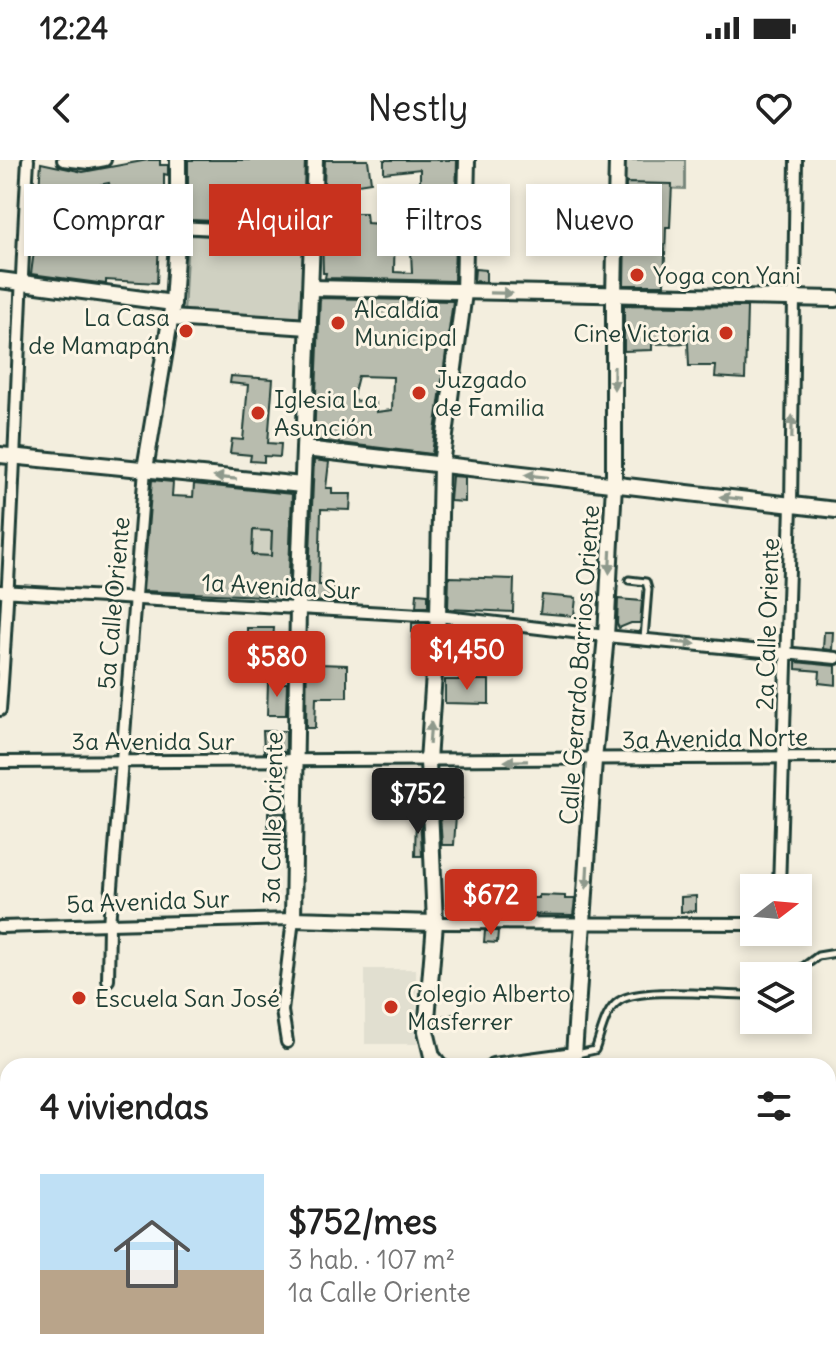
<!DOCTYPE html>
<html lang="es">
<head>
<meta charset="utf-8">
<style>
	body { margin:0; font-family:Delius,sans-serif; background:#f6f6f6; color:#222; height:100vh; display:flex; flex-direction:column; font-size:30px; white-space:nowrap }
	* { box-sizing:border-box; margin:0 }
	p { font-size:26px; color:#767676 }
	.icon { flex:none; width:44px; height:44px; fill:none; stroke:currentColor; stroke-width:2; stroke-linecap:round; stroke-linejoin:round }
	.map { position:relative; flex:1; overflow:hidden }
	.side { position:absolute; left:0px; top:898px; width:836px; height:314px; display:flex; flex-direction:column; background:#fff; border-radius:24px 24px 0 0; box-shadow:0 4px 12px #0003 }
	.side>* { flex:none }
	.guide { position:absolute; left:24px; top:24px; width:788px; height:72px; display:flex; gap:16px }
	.needle { width:52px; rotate:74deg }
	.fabs { position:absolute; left:740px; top:714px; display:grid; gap:16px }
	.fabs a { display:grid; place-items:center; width:72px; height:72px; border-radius:0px; background:#fff; box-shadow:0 4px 12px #0003; font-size:40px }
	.price { position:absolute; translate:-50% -68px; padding:0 18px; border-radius:8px; background:#c8321e; color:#fff; font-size:26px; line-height:52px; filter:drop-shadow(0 2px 4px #0008) }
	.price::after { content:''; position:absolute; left:50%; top:48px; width:24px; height:18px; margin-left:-12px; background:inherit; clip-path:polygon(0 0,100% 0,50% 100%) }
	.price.current { background:#222; color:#fff }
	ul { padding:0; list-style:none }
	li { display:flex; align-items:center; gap:24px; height:200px; padding:0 40px }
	li span { display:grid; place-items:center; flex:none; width:224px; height:160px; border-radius:0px; color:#555 }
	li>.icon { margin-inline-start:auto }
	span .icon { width:96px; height:96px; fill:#fffc; stroke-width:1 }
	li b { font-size:34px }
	h2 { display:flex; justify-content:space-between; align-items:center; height:96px; padding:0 40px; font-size:34px }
	.tag { padding:0 28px; border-radius:0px; background:#fff; box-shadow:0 4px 12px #0003; font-size:28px; line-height:72px }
	.tag.current { background:#c8321e; color:#fff }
	.status { display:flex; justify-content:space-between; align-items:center; height:56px; padding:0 40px; background:#fff; direction:ltr }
	.status svg { height:22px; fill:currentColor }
	header { display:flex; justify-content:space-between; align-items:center; height:104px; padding:0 40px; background:#fff; font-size:36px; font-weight:600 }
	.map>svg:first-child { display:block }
	.built { fill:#e1dfd0 }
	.green { fill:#d0d1c2; stroke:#78877b; stroke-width:2 }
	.building { fill:#b8bcae; stroke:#1f3d34; stroke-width:2; fill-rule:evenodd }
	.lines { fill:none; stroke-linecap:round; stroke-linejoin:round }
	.lane-casing { stroke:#1f3d34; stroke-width:11 }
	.street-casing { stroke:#1f3d34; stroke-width:16 }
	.secondary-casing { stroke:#1f3d34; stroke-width:20 }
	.lane { stroke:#fcf5e5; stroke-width:5 }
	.street { stroke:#fcf5e5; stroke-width:10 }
	.secondary { stroke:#fcf5e5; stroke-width:14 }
	.oneway { fill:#8e998c }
	.poi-dot { fill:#c8321e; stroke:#fcf5e5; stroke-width:3 }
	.labels { text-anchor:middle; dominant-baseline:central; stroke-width:6; stroke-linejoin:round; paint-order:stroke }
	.poi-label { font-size:24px; fill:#1f3d34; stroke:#fcf5e5; text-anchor:start }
	.street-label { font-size:24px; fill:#1f3d34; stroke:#fcf5e5 }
</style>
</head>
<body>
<div class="status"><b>12:24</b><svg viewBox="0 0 49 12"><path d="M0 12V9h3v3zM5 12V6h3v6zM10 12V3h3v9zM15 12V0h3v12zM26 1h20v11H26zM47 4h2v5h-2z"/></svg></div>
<header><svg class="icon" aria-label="back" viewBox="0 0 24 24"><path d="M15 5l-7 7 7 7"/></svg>Nestly<svg class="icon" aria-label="heart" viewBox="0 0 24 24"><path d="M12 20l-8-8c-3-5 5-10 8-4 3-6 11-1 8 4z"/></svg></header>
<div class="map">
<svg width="836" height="1211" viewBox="0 0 836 1211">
	<rect width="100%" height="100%" fill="#f3eede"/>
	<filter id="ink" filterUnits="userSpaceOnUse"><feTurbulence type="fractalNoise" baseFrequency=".0125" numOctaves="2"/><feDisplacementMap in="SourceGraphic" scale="16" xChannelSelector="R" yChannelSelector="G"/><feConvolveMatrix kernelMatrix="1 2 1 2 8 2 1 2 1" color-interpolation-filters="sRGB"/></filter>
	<g filter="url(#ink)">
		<polygon class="built" points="365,809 416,809 417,884 365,884"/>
		<g class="green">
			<polygon points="623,0 685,0 685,29 623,27"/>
			<polygon points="188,75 308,80 306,160 184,154"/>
			<polygon points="253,370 272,371 271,396 248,395"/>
		</g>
		<g class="building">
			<path d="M148 0H160V5H168V15L164 14V39H161L157 123 106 120V124L31 114 38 60 54 62 53 74 78 77 81 46 56 45V42L38 41 41 3 83 12ZM109 23 110 28 115 27V46L86 44 88 27ZM144 29 143 50H126L124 30ZM91 58 109 60V95L88 91Z"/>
			<polygon points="188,0 305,0 303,64 188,60"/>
			<polygon points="325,0 368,0 371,22 351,25 354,53 366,53 367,63 395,65 394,112 412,113 410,70 448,68 448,41 420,41 420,9 384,13 384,0 457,0 454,121 325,118 326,113 323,113 322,72"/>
			<polygon points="626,23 672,24 670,67 666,67 664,125 624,125"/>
			<polygon points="475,109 486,110 486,122 474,121"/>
			<path d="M320 138 453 141 432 294 314 280ZM358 216 393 217 392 250 376 252V243L352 240Z"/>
			<polygon points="624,145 747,147 745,219 715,217 716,206 689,206 688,183 652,184 652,190 624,191"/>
			<polygon points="231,216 273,219 268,283 281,284 280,297 264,296 264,302 250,301 251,295 230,293 232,279 243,280 248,225 230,223"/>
			<polygon points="314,300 329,302 326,328 332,328 332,334 351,334 350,350 321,349 319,425 334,425 334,442 308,441"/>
			<polygon points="452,316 465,317 465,342 450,341"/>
			<path d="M152 320 173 322 172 336 193 337 194 324 292 334 288 437 143 431ZM253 370 272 371 271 396 252 395Z"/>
			<polygon points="449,417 514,419 513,452 448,449"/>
			<polygon points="417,433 428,434 428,447 416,447"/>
			<polygon points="542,435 576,438 574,456 540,453"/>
			<polygon points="618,439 642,441 640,463 631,463 619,468 617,464"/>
			<polygon points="412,463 427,463 426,479 412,478"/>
			<polygon points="247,468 274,468 273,480 247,479"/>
			<polygon points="824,472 833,472 832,490 823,489"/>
			<polygon points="307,484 318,484 318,504 347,505 347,537 316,537 315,568 306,568"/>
			<polygon points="796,502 836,506 836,525 819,523 820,511 796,509"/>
			<polygon points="445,520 489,520 489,544 445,543"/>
			<polygon points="268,523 287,523 286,555 267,555"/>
			<polygon points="263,571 286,571 286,592 264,592"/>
			<polygon points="442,624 462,625 462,638 442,637"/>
			<rect x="268" y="653" width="16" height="20"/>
			<polygon points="416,653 420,653 422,696 415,696"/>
			<polygon points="440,655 456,655 454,685 442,685"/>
			<polygon points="539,735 565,736 565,739 575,739 573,755 512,754 512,738 539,738"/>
			<polygon points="696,736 696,751 681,752 681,737"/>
			<polygon points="485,771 498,771 497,783 484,782"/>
			<polygon points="456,854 457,866 443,867 442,856"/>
		</g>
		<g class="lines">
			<g class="lane-casing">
				<g id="lane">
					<polyline points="629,420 646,422 648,429 644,479"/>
					<polyline points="791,816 818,796 836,793"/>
					<path d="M577 894 595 890C601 875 605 850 619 841 641 826 724 836 754 835"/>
				</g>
			</g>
			<g class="street-casing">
				<g id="street">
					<polyline points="63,0 89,3 105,0"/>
					<polyline points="178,67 313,74"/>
					<polyline points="0,431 438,456 606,476 836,498"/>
					<path d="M0 550C14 367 17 183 28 0"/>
					<polyline points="0,602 836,597"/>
					<polyline points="779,728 791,345 796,0"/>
					<polyline points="435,763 754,764"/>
					<polyline points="0,767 293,759 282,851 287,882"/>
					<polyline points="108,820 109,765 145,309"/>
					<polyline points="0,937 8,939"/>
					<polyline points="0,1005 8,1006"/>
					<polyline points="828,1096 829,1096"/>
					<polyline points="188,1204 215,1211"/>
					<polyline points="675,1204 677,1211"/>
					<polyline points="745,1204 747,1211"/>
					<polyline points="823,1204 825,1211"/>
					<polyline points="297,1211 299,1204"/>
					<polyline points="378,1211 379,1204"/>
					<polyline points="458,1211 485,1204"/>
				</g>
			</g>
			<g class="secondary-casing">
				<g id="secondary">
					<polyline points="315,0 298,447 293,759 435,763"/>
					<polyline points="0,120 173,143"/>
					<polyline points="311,128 836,139"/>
					<polyline points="171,158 309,167"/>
					<polyline points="305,289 836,350"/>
					<polyline points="0,295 302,325"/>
					<polyline points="145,309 173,143 178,67 178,0"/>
					<polyline points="440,906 432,896 426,871 435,763 428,601 438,456 441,305 464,133 467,0"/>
					<polyline points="493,906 574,895 594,600 606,476 614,324 614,136 617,0"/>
					<polyline points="581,1204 582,1211"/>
				</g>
			</g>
			<use href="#lane" class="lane"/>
			<use href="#street" class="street"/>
			<use href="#secondary" class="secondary"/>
		</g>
		<defs><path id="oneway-solid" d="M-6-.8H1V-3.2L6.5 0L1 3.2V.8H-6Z" transform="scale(2)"/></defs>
		<g class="oneway">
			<use href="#oneway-solid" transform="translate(501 133) rotate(1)"/>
			<use href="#oneway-solid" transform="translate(614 218) rotate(90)"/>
			<use href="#oneway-solid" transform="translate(792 267) rotate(-89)"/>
			<use href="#oneway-solid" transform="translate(536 316) rotate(-174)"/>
			<use href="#oneway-solid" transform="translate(225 318) rotate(-175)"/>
			<use href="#oneway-solid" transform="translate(731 338) rotate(-173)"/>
			<use href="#oneway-solid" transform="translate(610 402) rotate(93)"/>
			<use href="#oneway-solid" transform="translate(684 483) rotate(5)"/>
			<use href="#oneway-solid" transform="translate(430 573) rotate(-86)"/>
			<use href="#oneway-solid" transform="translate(516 601) rotate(179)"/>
			<use href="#oneway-solid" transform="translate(587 717) rotate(93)"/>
		</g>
	</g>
	<g class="poi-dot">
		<circle cx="637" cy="115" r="8"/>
		<circle cx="338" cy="163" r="8"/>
		<circle cx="186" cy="171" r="8"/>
		<circle cx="726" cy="173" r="8"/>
		<circle cx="419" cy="233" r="8"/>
		<circle cx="258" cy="253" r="8"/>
		<circle cx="79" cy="838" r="8"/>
		<circle cx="391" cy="847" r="8"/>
	</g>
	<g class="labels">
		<g class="poi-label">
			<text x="653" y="115">Yoga con Yani</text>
			<text x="354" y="149">Alcaldía<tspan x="354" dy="28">Municipal</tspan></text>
			<text x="170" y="157" text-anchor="end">La Casa<tspan x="170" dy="28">de Mamapán</tspan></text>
			<text x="710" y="173" text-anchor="end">Cine Victoria</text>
			<text x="435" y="219">Juzgado<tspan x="435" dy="28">de Familia</tspan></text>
			<text x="274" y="239">Iglesia La<tspan x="274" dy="28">Asunción</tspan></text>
			<text x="407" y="833">Colegio Alberto<tspan x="407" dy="28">Masferrer</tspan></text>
			<text x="95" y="838">Escuela San José</text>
		</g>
		<g class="street-label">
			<text transform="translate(281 426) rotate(3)">1a Avenida Sur</text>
			<text transform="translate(113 443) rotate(-85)">5a Calle Oriente</text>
			<text transform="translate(767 464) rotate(-88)">2a Calle Oriente</text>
			<text transform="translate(579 505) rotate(-86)">Calle Gerardo Barrios Oriente</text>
			<text transform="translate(715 578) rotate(-1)">3a Avenida Norte</text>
			<text x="153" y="581">3a Avenida Sur</text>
			<text transform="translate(272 658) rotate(-89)">3a Calle Oriente</text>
			<text transform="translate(148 741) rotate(-2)">5a Avenida Sur</text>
		</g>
	</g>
</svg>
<div class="fabs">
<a><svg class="needle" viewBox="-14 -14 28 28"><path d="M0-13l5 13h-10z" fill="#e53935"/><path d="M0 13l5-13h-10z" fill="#767676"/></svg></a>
<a><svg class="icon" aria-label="layers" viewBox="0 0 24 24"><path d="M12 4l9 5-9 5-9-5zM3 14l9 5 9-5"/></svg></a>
</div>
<b class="price" style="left:467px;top:532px">$1,450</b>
<b class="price" style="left:277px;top:539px">$580</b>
<b class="price current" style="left:418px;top:676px">$752</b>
<b class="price" style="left:491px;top:777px">$672</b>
<div class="guide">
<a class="tag">Comprar</a>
<a class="tag current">Alquilar</a>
<a class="tag">Filtros</a>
<a class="tag">Nuevo</a>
</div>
<section class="side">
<h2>4 viviendas<svg class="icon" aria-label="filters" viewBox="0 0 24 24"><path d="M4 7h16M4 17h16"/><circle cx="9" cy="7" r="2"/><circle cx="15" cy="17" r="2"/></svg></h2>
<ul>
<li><span style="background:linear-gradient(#bfe0f5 60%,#b9a48a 0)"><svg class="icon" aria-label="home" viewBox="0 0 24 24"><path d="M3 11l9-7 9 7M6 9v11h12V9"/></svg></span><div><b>$752/mes</b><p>3 hab. · 107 m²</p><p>1a Calle Oriente</p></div></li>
</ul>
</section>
</div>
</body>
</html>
